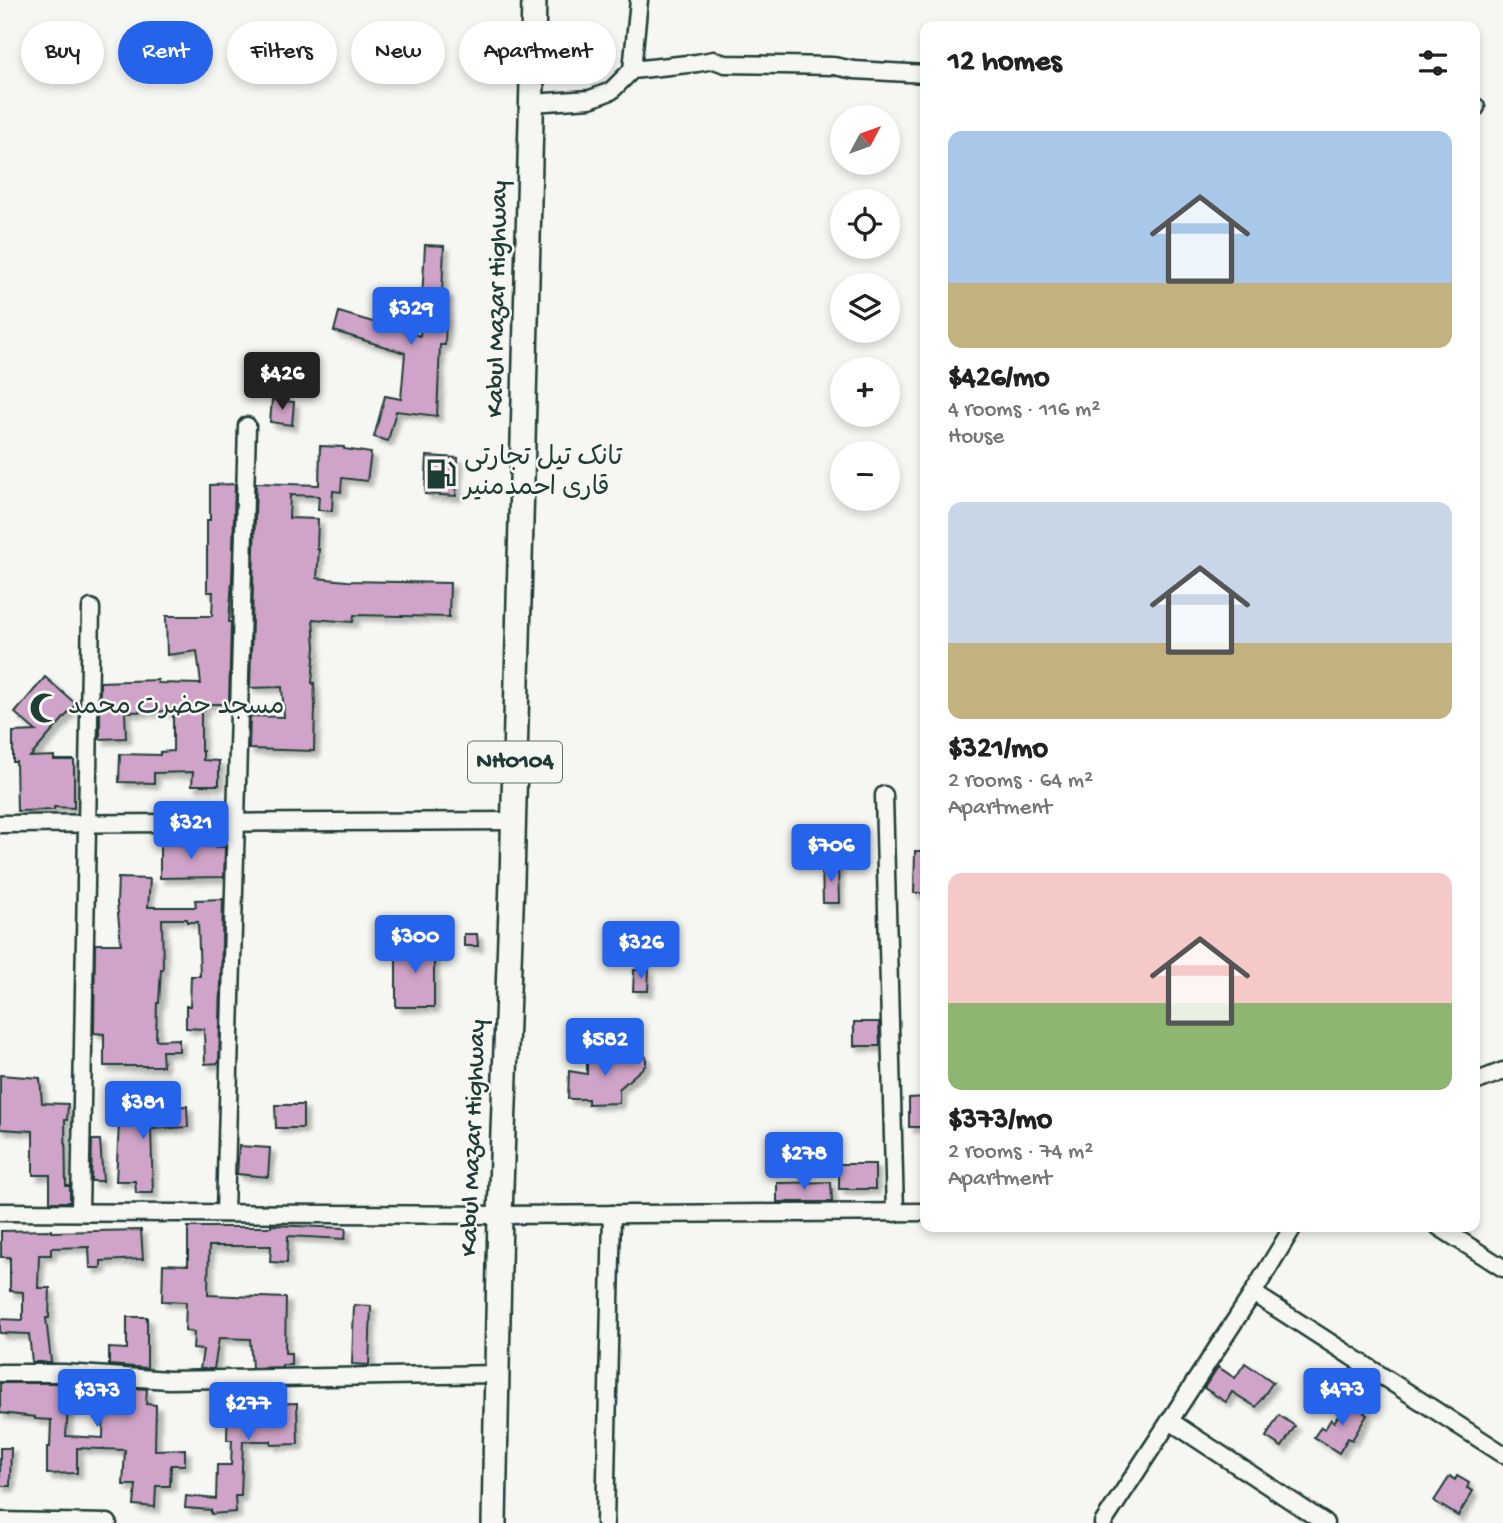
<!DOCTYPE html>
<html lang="en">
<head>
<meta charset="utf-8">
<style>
	body { margin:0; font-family:"Gochi Hand","Playpen Sans Arabic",sans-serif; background:#f6f6f6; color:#222; height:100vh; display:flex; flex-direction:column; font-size:26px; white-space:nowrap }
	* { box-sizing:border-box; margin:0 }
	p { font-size:23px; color:#767676 }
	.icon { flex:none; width:38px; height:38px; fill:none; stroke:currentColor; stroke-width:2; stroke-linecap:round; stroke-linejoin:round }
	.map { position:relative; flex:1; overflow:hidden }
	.side { position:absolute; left:920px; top:21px; width:560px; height:1211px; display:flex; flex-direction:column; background:#fff; border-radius:14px; box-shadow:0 4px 10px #0003 }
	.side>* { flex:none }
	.hud { position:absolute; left:21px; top:21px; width:665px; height:63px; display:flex; gap:14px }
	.needle { width:46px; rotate:49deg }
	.controls { position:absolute; left:830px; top:105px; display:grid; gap:14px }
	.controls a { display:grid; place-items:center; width:70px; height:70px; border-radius:50%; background:#fff; box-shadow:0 4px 10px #0003; font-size:35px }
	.price { position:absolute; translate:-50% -60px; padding:0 16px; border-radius:7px; background:#2563eb; color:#fff; font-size:23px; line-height:46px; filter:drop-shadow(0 2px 4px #0008) }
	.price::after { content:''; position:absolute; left:50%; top:42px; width:21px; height:16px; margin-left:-10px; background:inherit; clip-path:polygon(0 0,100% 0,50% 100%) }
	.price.selected { background:#222; color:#fff }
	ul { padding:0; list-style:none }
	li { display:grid; align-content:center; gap:14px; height:371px; padding:0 28px }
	li span { display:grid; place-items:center; height:217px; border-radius:14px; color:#555 }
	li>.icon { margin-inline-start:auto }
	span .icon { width:126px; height:126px; fill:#fffc; stroke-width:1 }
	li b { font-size:30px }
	h2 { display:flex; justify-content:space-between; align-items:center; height:84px; padding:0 28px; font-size:30px }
	.pill { padding:0 24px; border-radius:32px; background:#fff; box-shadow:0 4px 10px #0003; font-size:24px; line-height:63px }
	.pill.selected { background:#2563eb; color:#fff }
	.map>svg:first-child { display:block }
	.building { fill:#d0a4c8; stroke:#1f3d34; stroke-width:2; fill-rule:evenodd; filter:url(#shadow) }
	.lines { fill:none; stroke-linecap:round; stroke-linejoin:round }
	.minor-casing { stroke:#1f3d34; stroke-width:21 }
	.highway-casing { stroke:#1f3d34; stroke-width:28 }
	.minor { stroke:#f6f6f2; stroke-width:16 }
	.highway { stroke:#f6f6f2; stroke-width:23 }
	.labels { text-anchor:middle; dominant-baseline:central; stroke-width:5; stroke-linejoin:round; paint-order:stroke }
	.shield { fill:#f6f6f2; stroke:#60746d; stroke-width:2 }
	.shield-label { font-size:24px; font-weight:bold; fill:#1f3d34 }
	.street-label { font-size:26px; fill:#1f3d34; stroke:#f6f6f2 }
	.poi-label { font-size:26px; fill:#1f3d34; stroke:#f6f6f2; text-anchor:start }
</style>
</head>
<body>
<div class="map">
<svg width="1503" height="1523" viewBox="0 0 1503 1523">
	<defs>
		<filter id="shadow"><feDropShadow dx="5" dy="5" stdDeviation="2" flood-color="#0004"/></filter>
	</defs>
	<rect width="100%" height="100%" fill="#f6f6f2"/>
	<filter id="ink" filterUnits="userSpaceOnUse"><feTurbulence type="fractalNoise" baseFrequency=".0143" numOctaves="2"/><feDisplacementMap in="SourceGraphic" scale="14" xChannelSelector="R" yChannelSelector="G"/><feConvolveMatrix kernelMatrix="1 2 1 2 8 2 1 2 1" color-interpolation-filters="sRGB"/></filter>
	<g filter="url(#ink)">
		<g class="building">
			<polygon points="425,245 444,246 442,293 447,293 445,345 440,345 437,416 396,411 388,441 374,437 385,396 401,399 405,353 334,331 339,312 420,336"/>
			<polygon points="272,400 294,402 292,425 270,422"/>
			<polygon points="320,446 344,447 344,449 371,453 367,481 342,478 341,492 333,491 332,511 318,510 319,496 290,495 289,518 318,519 317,549 319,549 317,578 347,581 450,583 449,617 354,615 353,622 313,619 315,647 312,683 314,683 315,706 314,751 249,749 250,716 284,717 282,687 250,688 256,483 319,485"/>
			<polygon points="427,456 458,458 456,496 425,494"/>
			<polygon points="235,484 232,580 229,622 231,622 229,704 204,704 204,711 201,711 201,751 203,751 203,760 219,761 219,785 192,785 193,772 154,773 154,783 119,782 120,754 160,755 160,752 173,751 173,711 125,712 126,738 100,739 100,682 158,680 158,683 201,684 197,651 167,655 166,616 212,616 213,592 207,592 207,520 210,520 210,485"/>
			<polygon points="45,677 76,704 30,757 54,756 54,760 74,760 74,808 54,807 54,810 17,811 16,762 13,762 13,732 36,731 15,713"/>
			<polygon points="160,842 179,842 179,845 225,847 224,877 160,878"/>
			<polygon points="915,851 926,851 926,893 914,893"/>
			<polygon points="838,864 839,903 823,903 822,865"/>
			<polygon points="118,878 150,879 148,907 196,907 195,900 223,899 219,1063 205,1064 204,1029 186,1028 186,1006 190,1006 191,976 200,976 198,922 187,922 187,919 162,919 163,969 161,969 159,1003 157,1003 156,1040 179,1039 179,1051 162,1051 163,1066 104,1066 104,1034 94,1033 95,944 121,944 117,903"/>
			<polygon points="464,934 477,934 478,946 464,946"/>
			<rect x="396" y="943" width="38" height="64"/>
			<polygon points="634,970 649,970 648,991 633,991"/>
			<polygon points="854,1022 879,1022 880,1046 854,1046"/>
			<polygon points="642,1054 646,1057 646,1065 619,1089 619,1103 588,1104 588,1099 568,1099 569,1071 587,1074 587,1056"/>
			<polygon points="0,1075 40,1078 42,1103 68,1104 67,1120 65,1120 66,1186 70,1186 70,1202 50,1202 50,1175 33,1175 33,1131 0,1129"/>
			<polygon points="926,1097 926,1127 909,1127 909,1098"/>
			<polygon points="120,1104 140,1105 140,1108 187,1106 188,1127 151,1129 153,1193 136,1193 135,1181 116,1181"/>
			<polygon points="275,1105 303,1105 303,1128 276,1128"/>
			<polygon points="92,1140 100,1140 103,1181 91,1181"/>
			<polygon points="239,1146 270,1148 268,1177 237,1174"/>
			<rect x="839" y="1164" width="36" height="25"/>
			<polygon points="831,1182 832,1202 777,1202 777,1183"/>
			<polygon points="271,1225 346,1228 345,1239 288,1236 287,1263 270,1262 271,1246 209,1246 208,1295 286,1298 285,1353 291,1353 291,1365 282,1365 282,1367 252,1368 250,1339 219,1338 214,1369 200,1369 203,1350 193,1349 194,1332 185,1331 186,1302 162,1301 163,1264 188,1265 188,1227 271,1227"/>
			<polygon points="51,1230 51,1232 141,1230 143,1259 101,1261 101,1268 90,1268 89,1247 51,1248 51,1255 39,1255 38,1288 50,1288 49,1318 46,1318 51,1362 32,1362 29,1334 0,1333 0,1319 23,1320 23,1292 10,1291 10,1257 1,1257 1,1231"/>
			<polygon points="354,1305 371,1306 369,1365 352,1364"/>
			<polygon points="127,1317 147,1317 147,1368 109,1365 109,1348 127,1349"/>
			<polygon points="1245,1363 1273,1382 1256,1407 1232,1392 1226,1402 1204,1388 1218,1367 1235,1378"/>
			<path d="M0 1383H64L147 1389 146 1404 156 1405 155 1450 185 1449V1465H171L170 1486H156L155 1507 134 1505 136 1485H123L125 1450 77 1448V1473L47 1474V1447H50L51 1420 35 1419V1417L0 1413ZM80 1393 104 1394 103 1438 66 1436 68 1409H79Z"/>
			<polygon points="228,1389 268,1389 268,1404 297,1403 298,1444 271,1445 271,1441 243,1441 241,1496 235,1496 236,1512 211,1514 211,1510 185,1508 186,1496 216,1499 217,1465 231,1465 232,1440 227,1440"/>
			<polygon points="1347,1403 1353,1407 1355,1404 1366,1410 1364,1413 1367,1415 1352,1440 1348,1438 1339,1453 1314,1437 1321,1427 1325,1429 1331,1419 1334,1422"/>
			<polygon points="1279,1415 1295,1426 1282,1447 1266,1437"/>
			<polygon points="0,1448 11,1448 10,1486 0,1486"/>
			<polygon points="1450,1476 1455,1480 1457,1476 1469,1483 1467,1488 1473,1491 1458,1516 1434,1501"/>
		</g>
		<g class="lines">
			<g class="minor-casing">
				<g id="minor">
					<polyline points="632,70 639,0"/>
					<polyline points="532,103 590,99 611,91 632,70 697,63 714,60 725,64 834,66 854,70 926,74"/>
					<polyline points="1475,107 1476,107"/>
					<polyline points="884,795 895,1213"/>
					<polyline points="0,824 514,821"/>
					<polyline points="1475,1082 1503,1071"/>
					<polyline points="0,1212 500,1215 926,1212"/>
					<polyline points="80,1212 91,608"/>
					<polyline points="225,1213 247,426"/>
					<polyline points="1439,1227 1503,1268"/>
					<polyline points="1253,1293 1503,1454"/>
					<polyline points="0,1373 64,1373 169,1380 497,1374"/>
					<polyline points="1170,1421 1325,1523"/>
					<polyline points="0,1521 108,1523"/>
					<polyline points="605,1523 612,1214"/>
					<polyline points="1103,1523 1253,1293 1293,1227"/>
				</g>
			</g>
			<g class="highway-casing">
				<polyline id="highway" points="494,1523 500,1215 512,881 534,0"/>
			</g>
			<use href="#minor" class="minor"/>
			<use href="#highway" class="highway"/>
		</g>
	</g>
	<defs>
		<g id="fuel-bare" transform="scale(2.415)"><path d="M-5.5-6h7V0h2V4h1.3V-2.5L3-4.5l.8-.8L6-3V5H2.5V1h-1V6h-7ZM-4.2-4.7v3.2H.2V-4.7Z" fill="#1f3d34" stroke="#f6f6f2" stroke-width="2.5" paint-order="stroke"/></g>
		<g id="mosque-bare" transform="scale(2.415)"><path d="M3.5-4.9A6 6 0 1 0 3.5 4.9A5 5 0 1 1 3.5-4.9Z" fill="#1f3d34" stroke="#f6f6f2" stroke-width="2.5" paint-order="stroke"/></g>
	</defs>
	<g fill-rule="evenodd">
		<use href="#fuel-bare" x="441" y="474"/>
		<use href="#mosque-bare" x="45" y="708"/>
	</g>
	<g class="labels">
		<rect class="shield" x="468" y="741.5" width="94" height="41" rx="5"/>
		<g class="shield-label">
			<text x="515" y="762">NH0104</text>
		</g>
		<g class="street-label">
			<text transform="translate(499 299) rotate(-89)">Kabul Mazar Highway</text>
			<text transform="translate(475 1138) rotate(-88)">Kabul Mazar Highway</text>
		</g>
		<g class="poi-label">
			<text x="464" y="459">تانک تیل تجارتی<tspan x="464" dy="30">قاری احمدمنیر</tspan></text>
			<text x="68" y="708">مسجد حضرت محمد</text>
		</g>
	</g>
</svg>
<div class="controls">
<a><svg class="needle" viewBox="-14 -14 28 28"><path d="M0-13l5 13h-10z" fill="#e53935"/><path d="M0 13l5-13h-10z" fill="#767676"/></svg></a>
<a><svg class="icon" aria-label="locate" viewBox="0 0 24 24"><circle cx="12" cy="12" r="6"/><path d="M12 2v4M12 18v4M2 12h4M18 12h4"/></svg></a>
<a><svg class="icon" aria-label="layers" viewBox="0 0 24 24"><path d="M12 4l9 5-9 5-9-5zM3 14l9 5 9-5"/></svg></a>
<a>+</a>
<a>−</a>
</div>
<b class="price" style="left:411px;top:347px">$329</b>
<b class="price selected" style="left:282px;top:412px">$426</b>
<b class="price" style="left:191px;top:861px">$321</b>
<b class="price" style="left:831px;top:884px">$706</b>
<b class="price" style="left:415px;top:975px">$300</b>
<b class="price" style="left:641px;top:981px">$326</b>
<b class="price" style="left:605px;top:1078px">$582</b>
<b class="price" style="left:143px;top:1141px">$381</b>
<b class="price" style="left:804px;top:1192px">$278</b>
<b class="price" style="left:1342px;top:1428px">$473</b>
<b class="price" style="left:97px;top:1429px">$373</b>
<b class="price" style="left:248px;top:1442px">$277</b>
<div class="hud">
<a class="pill">Buy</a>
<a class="pill selected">Rent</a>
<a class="pill">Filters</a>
<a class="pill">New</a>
<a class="pill">Apartment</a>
</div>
<section class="side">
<h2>12 homes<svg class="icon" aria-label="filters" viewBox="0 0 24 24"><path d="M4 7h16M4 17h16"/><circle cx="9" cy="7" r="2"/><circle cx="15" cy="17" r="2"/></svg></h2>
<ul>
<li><span style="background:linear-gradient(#a9c7e8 70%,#c2b280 0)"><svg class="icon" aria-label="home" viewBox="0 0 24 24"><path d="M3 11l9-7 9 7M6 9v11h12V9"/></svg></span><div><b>$426/mo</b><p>4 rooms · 116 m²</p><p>House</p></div></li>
<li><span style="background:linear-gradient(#c9d6e8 65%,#c2b280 0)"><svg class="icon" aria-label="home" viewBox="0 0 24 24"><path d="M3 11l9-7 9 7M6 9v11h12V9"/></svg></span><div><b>$321/mo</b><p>2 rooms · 64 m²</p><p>Apartment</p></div></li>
<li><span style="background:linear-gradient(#f6c9c9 60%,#8fb573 0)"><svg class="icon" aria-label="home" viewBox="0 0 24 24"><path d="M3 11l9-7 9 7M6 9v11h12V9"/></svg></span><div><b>$373/mo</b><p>2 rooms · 74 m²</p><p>Apartment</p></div></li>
</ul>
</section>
</div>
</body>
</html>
